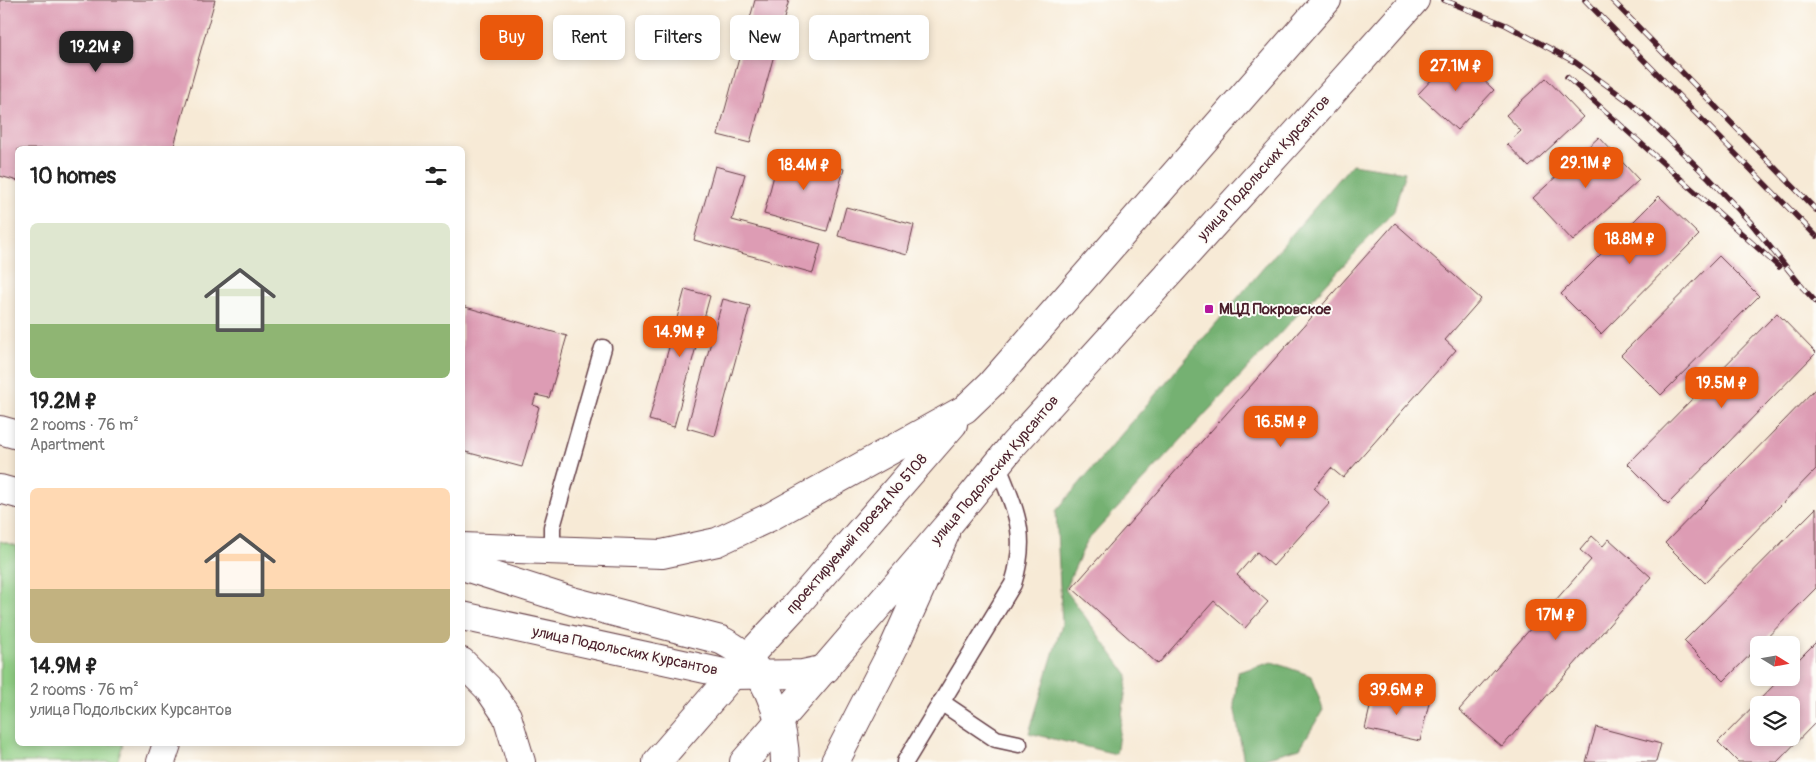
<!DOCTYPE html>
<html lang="en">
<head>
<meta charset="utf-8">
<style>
	body { margin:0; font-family:Pangolin,sans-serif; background:#f2f2f2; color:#222; height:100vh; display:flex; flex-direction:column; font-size:19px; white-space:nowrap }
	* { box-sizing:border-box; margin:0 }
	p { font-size:16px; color:#767676 }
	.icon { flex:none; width:28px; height:28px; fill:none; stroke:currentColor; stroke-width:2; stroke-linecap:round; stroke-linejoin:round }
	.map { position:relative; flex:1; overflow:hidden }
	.side { position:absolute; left:15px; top:146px; width:450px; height:600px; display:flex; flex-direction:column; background:#fff; border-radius:8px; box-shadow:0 2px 8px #0003 }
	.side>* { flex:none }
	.banner { position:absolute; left:480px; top:15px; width:475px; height:45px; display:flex; gap:10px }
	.needle { width:32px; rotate:101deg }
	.tools { position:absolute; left:1750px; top:636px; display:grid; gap:10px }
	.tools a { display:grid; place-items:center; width:50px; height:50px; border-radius:8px; background:#fff; box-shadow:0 2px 8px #0003; font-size:25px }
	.price { position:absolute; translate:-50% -42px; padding:0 11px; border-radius:10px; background:#ea580c; color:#fff; font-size:16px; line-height:32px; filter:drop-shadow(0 1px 2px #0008) }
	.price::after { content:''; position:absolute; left:50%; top:30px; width:15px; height:11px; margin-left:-8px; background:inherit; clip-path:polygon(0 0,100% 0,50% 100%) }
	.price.selected { background:#222; color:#fff }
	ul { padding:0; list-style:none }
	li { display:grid; align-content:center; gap:10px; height:265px; padding:0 15px }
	li span { display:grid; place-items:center; height:155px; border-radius:8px; color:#555 }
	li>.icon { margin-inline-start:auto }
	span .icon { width:90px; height:90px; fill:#fffc; stroke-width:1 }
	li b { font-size:21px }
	h2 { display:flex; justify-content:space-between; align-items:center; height:60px; padding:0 15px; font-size:21px }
	.tag { padding:0 18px; border-radius:8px; background:#fff; box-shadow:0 2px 8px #0003; font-size:18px; line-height:45px }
	.tag.selected { background:#ea580c; color:#fff }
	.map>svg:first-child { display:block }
	.green { fill:#90ce84; stroke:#6d7658 }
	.forest { fill:#74b172; stroke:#5f684e }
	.building { fill:#dd9cb4; fill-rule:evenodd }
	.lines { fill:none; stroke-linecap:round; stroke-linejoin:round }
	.service-casing { stroke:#643d45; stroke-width:19 }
	.minor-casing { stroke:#643d45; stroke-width:30 }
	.secondary-casing { stroke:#643d45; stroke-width:30 }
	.service { stroke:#fff; stroke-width:16 }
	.minor { stroke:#fff; stroke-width:28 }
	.secondary { stroke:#fff; stroke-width:28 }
	.rail-casing { stroke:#4a1f2b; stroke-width:5.5 }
	.rail { stroke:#fdfcf7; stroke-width:4; stroke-dasharray:11; stroke-linecap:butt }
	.poi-dot { fill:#b5179e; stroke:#fdfcf7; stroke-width:2 }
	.labels { text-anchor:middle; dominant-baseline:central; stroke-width:4; stroke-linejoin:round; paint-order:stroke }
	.street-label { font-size:15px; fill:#4a1f2b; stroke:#fdfcf7 }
	.poi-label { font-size:15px; font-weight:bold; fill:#4a1f2b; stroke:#fdfcf7; text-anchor:start }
</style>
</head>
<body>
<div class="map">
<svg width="1816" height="762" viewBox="0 0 1816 762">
	<rect width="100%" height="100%" fill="#fdfcf7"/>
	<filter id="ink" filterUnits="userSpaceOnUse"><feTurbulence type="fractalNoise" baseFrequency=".02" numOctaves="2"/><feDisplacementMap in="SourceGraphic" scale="10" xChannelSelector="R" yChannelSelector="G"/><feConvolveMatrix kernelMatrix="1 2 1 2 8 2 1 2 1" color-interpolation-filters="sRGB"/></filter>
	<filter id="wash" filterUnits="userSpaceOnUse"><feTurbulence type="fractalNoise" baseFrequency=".0096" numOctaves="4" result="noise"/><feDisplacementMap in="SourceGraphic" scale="20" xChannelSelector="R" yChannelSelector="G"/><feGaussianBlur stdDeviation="1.12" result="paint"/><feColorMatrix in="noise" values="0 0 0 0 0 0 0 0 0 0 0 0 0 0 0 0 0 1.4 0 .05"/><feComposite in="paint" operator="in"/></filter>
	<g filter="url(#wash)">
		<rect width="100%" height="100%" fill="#f7ead6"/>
		<polygon class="green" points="0,541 17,546 18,744 123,744 117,762 0,762"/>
		<g class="forest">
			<polygon points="1352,164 1405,172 1394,211 1087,541 1065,589 1128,676 1116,754 1029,733 1062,624 1056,511"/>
			<polygon points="1272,662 1312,676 1323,710 1300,748 1250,762 1244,762 1234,705 1238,672"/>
		</g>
		<g id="blocks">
			<g class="building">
				<polygon points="0,0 215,0 173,149 18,149 18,181 0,176"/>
				<polygon points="755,0 789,0 750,143 718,135"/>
				<polygon points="1456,54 1494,90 1457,130 1418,94"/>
				<polygon points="1546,78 1583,117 1529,167 1507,144 1521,131 1506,115"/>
				<polygon points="1599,137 1639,180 1573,241 1533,198"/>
				<polygon points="780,152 844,169 827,231 764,214"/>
				<polygon points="715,166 745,174 732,220 821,244 813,273 694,240"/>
				<polygon points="1659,196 1699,235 1601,334 1561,294"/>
				<polygon points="846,207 914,225 907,255 838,236"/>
				<polygon points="1395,223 1481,299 1445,340 1456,350 1343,478 1331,468 1314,488 1330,503 1273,566 1257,552 1237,575 1268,602 1245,628 1214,601 1158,664 1072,588"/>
				<polygon points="1719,256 1759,296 1661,395 1621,355"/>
				<polygon points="685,289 710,296 674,427 649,420"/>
				<polygon points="723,299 750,306 715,436 687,428"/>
				<polygon points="462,306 567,336 549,398 536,395 533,405 539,407 522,467 462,451"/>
				<polygon points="1777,313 1816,353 1668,504 1628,464"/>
				<polygon points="1816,388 1816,469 1705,583 1665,543"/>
				<polygon points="1816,508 1816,588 1724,681 1684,641"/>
				<polygon points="1592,536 1603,546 1609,539 1651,577 1502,747 1459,710 1591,560 1580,550"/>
				<path d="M1816 642V722L1777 762H1738L1718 742 1781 678H1791V667ZM1759 705H1791V738H1759Z"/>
				<polygon points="1374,690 1429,703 1420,741 1365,729"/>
				<polygon points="1596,727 1661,744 1656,762 1586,762"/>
			</g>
		</g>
	</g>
	<g filter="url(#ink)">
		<use href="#blocks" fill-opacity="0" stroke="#643d45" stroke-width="1"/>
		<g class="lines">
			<g class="service-casing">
				<g id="service">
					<polyline points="552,550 552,527 603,348"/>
					<polyline points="941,702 996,739 1019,744"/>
					<path d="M905 762 1013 584C1029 533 1015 510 997 464"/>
				</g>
			</g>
			<g class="minor-casing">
				<g id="minor">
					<path d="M462 566 572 601 721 640C730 645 740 650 747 658 770 682 785 729 785 762"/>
					<polyline points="161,762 167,744"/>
					<polyline points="835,762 894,647 945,534"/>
				</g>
			</g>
			<g class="secondary-casing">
				<g id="secondary">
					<polyline points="0,430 18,435"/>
					<polyline points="0,489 18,494"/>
					<polyline points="462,547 662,554 717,542 770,517 965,409 991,384 1327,0"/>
					<polyline points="462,616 733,675 803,674 826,669"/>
					<polyline points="462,662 488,688 507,716 521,762"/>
					<polyline points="657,762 747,658 797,604 953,424"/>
					<polyline points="744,762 948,525 1013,445 1283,148 1415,0"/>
				</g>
			</g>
			<use href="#service" class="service"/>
			<use href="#minor" class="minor"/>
			<use href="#secondary" class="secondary"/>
			<g class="rail-casing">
				<g id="rail">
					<polyline points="1444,0 1506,25 1575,62 1631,103 1709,178 1751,223 1803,288 1816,302"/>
					<polyline points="1585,0 1816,236"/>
					<polyline points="1612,0 1816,210"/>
					<polyline points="1567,77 1779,267"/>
				</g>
			</g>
			<use href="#rail" class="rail"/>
		</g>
	</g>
	<rect class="poi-dot" x="1204" y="304" width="10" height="10" rx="2.5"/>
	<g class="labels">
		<g class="street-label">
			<text transform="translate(1264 168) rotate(-48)">улица Подольских Курсантов</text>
			<text transform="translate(995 470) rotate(-50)">улица Подольских Курсантов</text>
			<text transform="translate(857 534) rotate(-49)">проектируемый проезд № 5108</text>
			<text transform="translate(625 651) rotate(12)">улица Подольских Курсантов</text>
		</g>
		<g class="poi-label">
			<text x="1219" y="309">МЦД Покровское</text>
		</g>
	</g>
</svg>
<div class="tools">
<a><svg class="needle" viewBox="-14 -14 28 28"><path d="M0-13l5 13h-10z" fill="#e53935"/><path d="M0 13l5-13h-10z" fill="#767676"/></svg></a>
<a><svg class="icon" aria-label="layers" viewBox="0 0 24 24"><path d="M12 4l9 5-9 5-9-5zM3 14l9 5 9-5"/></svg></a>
</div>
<b class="price selected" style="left:96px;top:73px">19.2M ₽</b>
<b class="price" style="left:1456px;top:92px">27.1M ₽</b>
<b class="price" style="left:1586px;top:189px">29.1M ₽</b>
<b class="price" style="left:804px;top:191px">18.4M ₽</b>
<b class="price" style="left:1630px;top:265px">18.8M ₽</b>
<b class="price" style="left:680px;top:358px">14.9M ₽</b>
<b class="price" style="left:1722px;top:409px">19.5M ₽</b>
<b class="price" style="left:1281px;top:448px">16.5M ₽</b>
<b class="price" style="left:1556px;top:641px">17M ₽</b>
<b class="price" style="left:1397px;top:716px">39.6M ₽</b>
<div class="banner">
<a class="tag selected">Buy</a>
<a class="tag">Rent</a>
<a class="tag">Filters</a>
<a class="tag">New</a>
<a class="tag">Apartment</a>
</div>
<section class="side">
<h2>10 homes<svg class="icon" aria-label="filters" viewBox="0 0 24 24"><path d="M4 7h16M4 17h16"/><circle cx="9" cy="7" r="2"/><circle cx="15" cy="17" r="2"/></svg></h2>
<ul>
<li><span style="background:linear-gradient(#dfe7d0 65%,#8fb573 0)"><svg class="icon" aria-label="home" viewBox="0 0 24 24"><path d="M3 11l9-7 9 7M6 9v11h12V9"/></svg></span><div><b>19.2M ₽</b><p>2 rooms · 76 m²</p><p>Apartment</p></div></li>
<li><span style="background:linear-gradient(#ffd9b3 65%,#c2b280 0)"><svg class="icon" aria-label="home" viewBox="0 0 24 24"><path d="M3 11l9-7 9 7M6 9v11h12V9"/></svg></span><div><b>14.9M ₽</b><p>2 rooms · 76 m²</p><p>улица Подольских Курсантов</p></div></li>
</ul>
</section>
</div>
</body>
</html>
